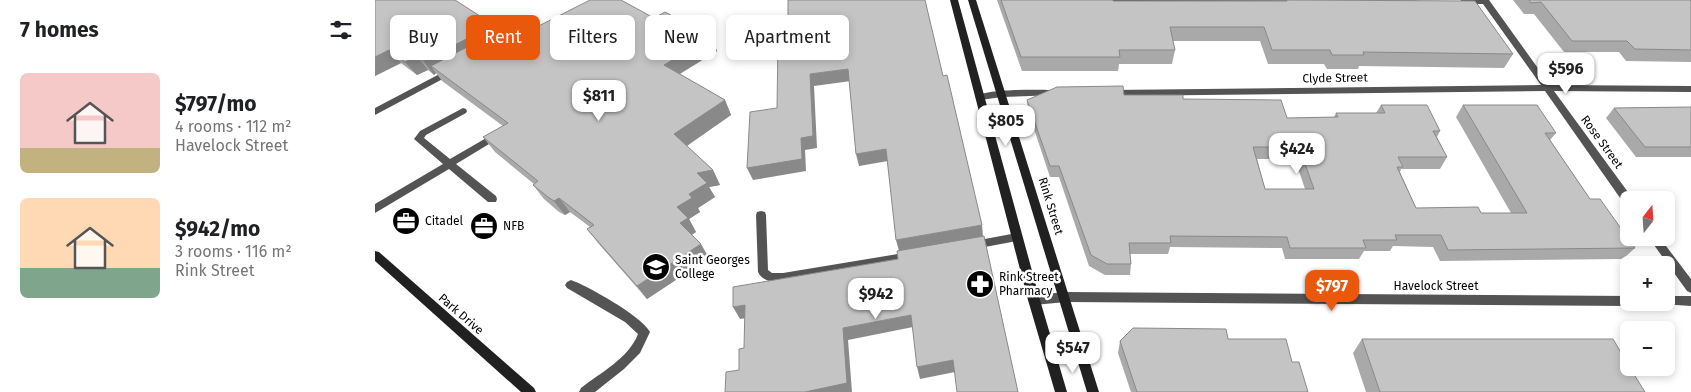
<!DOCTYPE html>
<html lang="en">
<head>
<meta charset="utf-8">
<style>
	body { margin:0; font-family:"Fira Sans",sans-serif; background:#f6f6f6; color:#202124; height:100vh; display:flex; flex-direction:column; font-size:19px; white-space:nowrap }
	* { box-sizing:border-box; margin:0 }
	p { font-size:16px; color:#757577 }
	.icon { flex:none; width:28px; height:28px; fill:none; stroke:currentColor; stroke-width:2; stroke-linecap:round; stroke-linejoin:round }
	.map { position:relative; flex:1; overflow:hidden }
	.panel { display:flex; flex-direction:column; background:#fff; width:375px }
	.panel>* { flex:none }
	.top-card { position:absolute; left:15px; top:15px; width:475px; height:45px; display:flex; gap:10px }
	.needle { width:32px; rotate:17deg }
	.fabs { position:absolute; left:1245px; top:191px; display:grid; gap:10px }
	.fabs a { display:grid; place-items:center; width:55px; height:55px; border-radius:8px; background:#fff; box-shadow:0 2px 8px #0003; font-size:25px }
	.price { position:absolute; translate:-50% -42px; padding:0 11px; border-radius:10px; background:#fff; color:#222; font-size:16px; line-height:32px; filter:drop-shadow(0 1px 2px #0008) }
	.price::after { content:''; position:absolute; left:50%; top:30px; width:15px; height:11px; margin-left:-8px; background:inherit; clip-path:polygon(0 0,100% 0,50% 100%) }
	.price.active { background:#ea580c; color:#fff }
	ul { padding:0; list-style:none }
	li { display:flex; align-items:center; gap:15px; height:125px; padding:0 20px }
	li span { display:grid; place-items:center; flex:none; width:140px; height:100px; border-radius:8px; color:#555 }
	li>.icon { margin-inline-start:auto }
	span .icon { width:60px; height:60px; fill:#fffc; stroke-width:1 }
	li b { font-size:21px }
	h2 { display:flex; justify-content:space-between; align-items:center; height:60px; padding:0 20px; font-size:21px }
	.pill { padding:0 18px; border-radius:8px; background:#fff; box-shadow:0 2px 8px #0003; font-size:18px; line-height:45px }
	.pill.active { background:#ea580c; color:#fff }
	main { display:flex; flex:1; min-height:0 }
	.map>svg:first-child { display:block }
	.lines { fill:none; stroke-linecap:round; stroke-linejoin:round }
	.lane { fill:#545454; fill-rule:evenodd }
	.street { fill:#545454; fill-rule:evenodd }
	.secondary { fill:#212121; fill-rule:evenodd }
	.wall { fill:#a9a9a9; fill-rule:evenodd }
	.shaded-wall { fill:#898989 }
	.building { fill:#c4c4c4; stroke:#898989; fill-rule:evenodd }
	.labels { text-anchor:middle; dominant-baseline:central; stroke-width:5; stroke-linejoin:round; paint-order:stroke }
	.street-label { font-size:12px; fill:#000; stroke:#fff }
	.poi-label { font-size:12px; fill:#000; stroke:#fff; text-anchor:start }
</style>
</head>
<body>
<main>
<section class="panel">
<h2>7 homes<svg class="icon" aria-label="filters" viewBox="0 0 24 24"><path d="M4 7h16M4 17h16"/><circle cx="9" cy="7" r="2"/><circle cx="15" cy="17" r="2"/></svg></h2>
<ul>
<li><span style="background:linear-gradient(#f6c9c9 75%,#c2b280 0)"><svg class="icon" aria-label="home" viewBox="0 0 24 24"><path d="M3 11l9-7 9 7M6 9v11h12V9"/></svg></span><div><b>$797/mo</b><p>4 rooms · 112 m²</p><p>Havelock Street</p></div></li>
<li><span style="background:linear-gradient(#ffd9b3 70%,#7fa58c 0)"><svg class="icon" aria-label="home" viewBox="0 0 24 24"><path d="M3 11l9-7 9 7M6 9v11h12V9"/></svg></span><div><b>$942/mo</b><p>3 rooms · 116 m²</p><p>Rink Street</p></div></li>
</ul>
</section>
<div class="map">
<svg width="1316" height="392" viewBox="0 0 1316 392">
	<rect width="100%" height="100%" fill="#fff"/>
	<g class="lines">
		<g class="lane">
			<polygon points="147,30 150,30 154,32 129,46 126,47 122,44"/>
			<polygon points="76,68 80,71 79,73 0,115 0,108"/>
			<polygon points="88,108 91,109 92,111 91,113 51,135 49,138 75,159 113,137 119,137 121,139 119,141 81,164 121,196 122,199 121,202 113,202 74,169 0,213 0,204 68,164 39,139 45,131"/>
			<path d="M386 211 390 212 391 215 393 270 397 273H408L535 252 539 253 540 256 539 259 535 260 408 283C398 282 388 282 383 272L381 215 382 212Z"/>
			<polygon points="642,233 646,234 647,237 646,240 642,241 599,249 595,248 594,245 595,242 599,241"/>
			<path d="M196 280C213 286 268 317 275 332L265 353 249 369 220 392H204L206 388C225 373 254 358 263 334L250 322 192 288 190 285 192 282Z"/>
		</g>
		<g class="street">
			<polygon points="729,0 925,0 926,1 922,3 733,2"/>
			<polygon points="1086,0 1114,0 1175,85 1316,86 1316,92 1179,91 1258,199 1254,200 1254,206 1250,205 1170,91 736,96 732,93 736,90 1166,85 1108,4 1089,4 1085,2"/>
			<path d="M679 90 682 91 683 93 682 95 627 97 605 100 601 97C610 88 664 90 679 90Z"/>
			<polygon points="1274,238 1285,238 1316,279 1316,293 1312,291"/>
			<polygon points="691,292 1254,296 1254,302 1259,302 1254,306 691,302 659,305 655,303 653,300 655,297 659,295"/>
			<polygon points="1291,296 1316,296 1316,306 1287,304 1286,302 1291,302"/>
		</g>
		<g class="secondary">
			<polygon points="575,0 583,0 665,300 692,392 680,392 653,300"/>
			<polygon points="593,0 601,0 724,392 712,392"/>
			<polygon points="0,251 4,252 159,388 161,392 146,392 0,261"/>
		</g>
	</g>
	<g class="wall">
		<polygon points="0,0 119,25 123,31 140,38 279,18 336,37 342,51 305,74 350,100 356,115 312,146 338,170 345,185 334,187 340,197 323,208 325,212 314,219 321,232 317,235 334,258 272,299 223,243 212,229 215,227 195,212 190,215 184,212 169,199 158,185 159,184 120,152 108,137 128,126 67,81 61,73 59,75 53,70 42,75 26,63 0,76"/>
		<polygon points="622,0 738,0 738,1 1041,0 1138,54 1129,68 984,66 983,69 952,69 949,64 893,64 885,41 798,41 800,50 797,64 744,64 743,71 647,71"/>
		<polygon points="1138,0 1316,0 1316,62 1251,61 1244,52 1189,52 1159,14 1149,14"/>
		<path d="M749 95 808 99 912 118 959 117 961 113H1001L1006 105 1065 131 1062 137 1072 157 1065 169H1026L1025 172 1041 208 1106 213H1136L1081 117 1088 105 1181 133 1175 140 1215 199 1260 248 1248 259 1065 261 1058 247 1018 246 1015 251H989L984 259H910L907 248 795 247 793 254H755L756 264 755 275H730L714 266 684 177H675L653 111 652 100ZM882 159H920L930 189H890Z"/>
		<polygon points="1316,107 1316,157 1261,157 1231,118 1239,108"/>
		<polygon points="853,339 917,362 933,392 756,392 743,353 745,341"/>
		<polygon points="987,339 1270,392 991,392 978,353"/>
	</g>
	<g class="shaded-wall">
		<polygon points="119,25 128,38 56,66 61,73 59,75 48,61"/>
		<polygon points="336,37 342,51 296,79 289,65"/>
		<polygon points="14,50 26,63 0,76 0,57"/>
		<polygon points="42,56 53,70 42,75 30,62"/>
		<polygon points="473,69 476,81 439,86 442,148 430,150 431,171 378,180 372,168 426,138 435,74"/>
		<polygon points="350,100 356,115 307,149 299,134"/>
		<polygon points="511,149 513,161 484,166 481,154"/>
		<polygon points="338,170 345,185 334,187 340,197 323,208 325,212 314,219 321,232 313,237 305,223 302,207 314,194 322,173"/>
		<polygon points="184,198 195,212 190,215 179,201"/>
		<polygon points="607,225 608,237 524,251 521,240"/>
		<polygon points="326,244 334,258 272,299 262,286"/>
		<polygon points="370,305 377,317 365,319 358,307"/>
		<polygon points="536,315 538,327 473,340 477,392 430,392 468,328"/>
		<polygon points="578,360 580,372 545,379 542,367"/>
	</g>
	<g class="building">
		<polygon points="0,0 80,0 119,25 48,61 42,56 30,62 14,50 0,57"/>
		<polygon points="215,0 246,0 279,18 290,12 336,37 289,65 350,100 299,134 338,170 322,173 332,183 314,194 317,198 302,207 313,218 305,223 326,244 262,286 212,229 219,225 184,198 179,201 173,197 158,185 163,181 108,137 133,123 56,66 126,29 140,38"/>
		<polygon points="413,0 550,0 568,76 572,75 607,225 521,240 511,149 481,154 473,69 435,74 438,136 426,138 427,159 372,168 375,112 402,108 403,43 413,42"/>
		<polygon points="626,0 738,0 738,1 912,1 912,0 1100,1 1138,54 988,52 989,55 957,55 955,50 897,50 889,27 795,27 800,50 744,50 745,57 646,57"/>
		<polygon points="1154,0 1316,0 1316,50 1260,49 1252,41 1197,41 1166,2 1156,3"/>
		<path d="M748 86 749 95H808V99L906 100 912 118 963 117 961 113H1010L1006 105H1052L1065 131H1058L1072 157H1023L1028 167H1022L1041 208 1103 207 1106 213H1152L1088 105H1162L1181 133H1170L1215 199H1225L1260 248 1073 250 1066 235H1020L1022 240H988L991 248H915L912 237 795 236 796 243H754L756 264H732L716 255 684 166H675L652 100 682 87ZM878 147H924L939 189H890Z"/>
		<polygon points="1316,107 1316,147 1270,147 1239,108"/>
		<polygon points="609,236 643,392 582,392 578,360 542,367 536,315 468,328 472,383 430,392 350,392 351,372 364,370 364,349 369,348 370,305 358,307 358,287 523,259 522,251"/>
		<polygon points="758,328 851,329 853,339 911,339 917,362 924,362 933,392 762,392 745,341"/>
		<polygon points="987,339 1238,339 1254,366 1254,368 1255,368 1270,392 1005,392"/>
	</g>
	<defs>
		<g id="office-disc" transform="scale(1.4375)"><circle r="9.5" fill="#000" stroke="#fff"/><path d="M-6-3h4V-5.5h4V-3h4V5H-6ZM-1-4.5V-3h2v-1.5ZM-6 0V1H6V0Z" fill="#fff"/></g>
		<g id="school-disc" transform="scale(1.4375)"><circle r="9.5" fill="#000" stroke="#fff"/><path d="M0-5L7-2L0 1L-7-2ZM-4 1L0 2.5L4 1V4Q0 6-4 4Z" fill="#fff"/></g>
		<g id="pharmacy-disc" transform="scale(1.4375)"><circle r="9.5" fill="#000" stroke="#fff"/><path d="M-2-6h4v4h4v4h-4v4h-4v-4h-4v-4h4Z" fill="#fff"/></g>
	</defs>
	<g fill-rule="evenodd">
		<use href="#office-disc" x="31" y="221"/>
		<use href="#office-disc" x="109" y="226"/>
		<use href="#school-disc" x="281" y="267"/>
		<use href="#pharmacy-disc" x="605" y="284"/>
	</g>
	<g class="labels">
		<g class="street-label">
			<text transform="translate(960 78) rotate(-1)">Clyde Street</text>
			<text transform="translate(1227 142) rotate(54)">Rose Street</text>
			<text transform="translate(676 206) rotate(73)">Rink Street</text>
			<text x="1061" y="286">Havelock Street</text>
			<text transform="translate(86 314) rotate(41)">Park Drive</text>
		</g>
		<g class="poi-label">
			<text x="50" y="221">Citadel</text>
			<text x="128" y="226">NFB</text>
			<text x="300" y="260">Saint Georges<tspan x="300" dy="14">College</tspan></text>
			<text x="624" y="277">Rink Street<tspan x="624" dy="14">Pharmacy</tspan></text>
		</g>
	</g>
</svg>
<div class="fabs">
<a><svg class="needle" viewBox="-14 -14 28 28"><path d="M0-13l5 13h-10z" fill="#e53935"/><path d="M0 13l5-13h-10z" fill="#757577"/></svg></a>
<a>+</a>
<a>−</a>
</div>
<b class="price" style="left:1191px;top:95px">$596</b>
<b class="price" style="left:224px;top:122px">$811</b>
<b class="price" style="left:631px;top:147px">$805</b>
<b class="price" style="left:922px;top:175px">$424</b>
<b class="price active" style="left:957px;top:312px">$797</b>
<b class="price" style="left:501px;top:320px">$942</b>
<b class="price" style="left:698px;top:374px">$547</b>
<div class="top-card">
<a class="pill">Buy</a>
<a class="pill active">Rent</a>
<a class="pill">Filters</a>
<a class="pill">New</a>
<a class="pill">Apartment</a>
</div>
</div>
</main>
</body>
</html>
